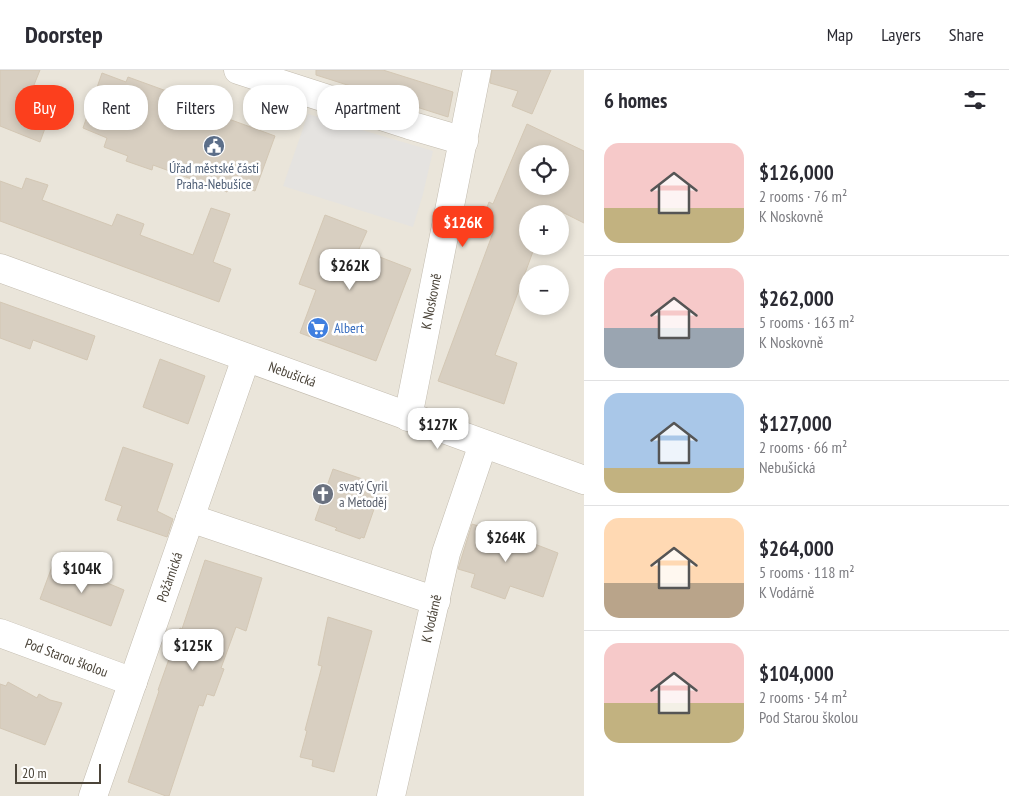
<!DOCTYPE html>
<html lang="en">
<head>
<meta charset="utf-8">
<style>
	body { margin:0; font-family:"PT Sans Narrow",sans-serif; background:#f7f7f7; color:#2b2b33; height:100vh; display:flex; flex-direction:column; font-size:19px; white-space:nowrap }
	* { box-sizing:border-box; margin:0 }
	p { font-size:16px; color:#7c7c81 }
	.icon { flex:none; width:28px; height:28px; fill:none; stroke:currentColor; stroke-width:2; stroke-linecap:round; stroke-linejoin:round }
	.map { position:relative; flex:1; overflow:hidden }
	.details { display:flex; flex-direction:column; background:#fff; width:425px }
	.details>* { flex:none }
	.top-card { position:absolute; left:15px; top:15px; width:475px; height:45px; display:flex; gap:10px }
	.buttons { position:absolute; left:519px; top:75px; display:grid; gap:10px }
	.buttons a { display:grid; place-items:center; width:50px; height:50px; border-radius:50%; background:#fff; box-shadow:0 2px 8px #0003; font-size:25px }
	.scale { position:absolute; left:15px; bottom:12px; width:86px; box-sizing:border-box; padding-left:5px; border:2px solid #4b4439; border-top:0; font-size:14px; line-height:18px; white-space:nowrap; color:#4b4439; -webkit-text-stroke:4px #fff; paint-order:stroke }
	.price { position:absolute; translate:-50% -42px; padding:0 11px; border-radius:10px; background:#fff; color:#222; font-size:16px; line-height:32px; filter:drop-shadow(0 1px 2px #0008) }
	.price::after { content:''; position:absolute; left:50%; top:30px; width:15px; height:11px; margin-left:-8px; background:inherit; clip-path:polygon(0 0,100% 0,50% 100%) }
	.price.on { background:#fc3f1d; color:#fff }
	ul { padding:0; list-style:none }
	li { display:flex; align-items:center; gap:15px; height:125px; padding:0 20px }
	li+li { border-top:1px solid #e1e1e2 }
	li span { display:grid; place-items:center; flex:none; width:140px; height:100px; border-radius:15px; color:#555 }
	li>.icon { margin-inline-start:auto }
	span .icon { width:60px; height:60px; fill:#fffc; stroke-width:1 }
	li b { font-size:21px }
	h2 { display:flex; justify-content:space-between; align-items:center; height:60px; padding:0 20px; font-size:21px }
	.chip { padding:0 18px; border-radius:20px; background:#fff; box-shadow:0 2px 8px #0003; font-size:18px; line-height:45px }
	.chip.on { background:#fc3f1d; color:#fff }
	header { display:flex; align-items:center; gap:30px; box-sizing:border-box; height:70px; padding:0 25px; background:#fff; border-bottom:1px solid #e1e1e2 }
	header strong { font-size:24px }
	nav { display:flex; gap:28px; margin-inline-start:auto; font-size:18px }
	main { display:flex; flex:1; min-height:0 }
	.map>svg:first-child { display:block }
	.residential { fill:#eae5da; fill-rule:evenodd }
	.parking { fill:#e5e3e0 }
	.building { fill:#d8cfc1; stroke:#d3c7b4; fill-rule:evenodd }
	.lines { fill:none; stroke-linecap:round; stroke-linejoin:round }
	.minor-casing { stroke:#c2bbae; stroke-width:29 }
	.tertiary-casing { stroke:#c2bbae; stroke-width:29 }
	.minor { stroke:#fff; stroke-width:28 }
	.tertiary { stroke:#fff; stroke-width:28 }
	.labels { text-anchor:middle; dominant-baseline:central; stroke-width:5; stroke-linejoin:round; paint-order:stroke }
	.service-label { font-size:14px; fill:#4e5e75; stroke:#fff }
	.street-label { font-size:14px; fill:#4b4439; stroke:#fff }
	.shop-label { font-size:14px; fill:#366cbe; stroke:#fff; text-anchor:start }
	.worship-label { font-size:14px; fill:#5b616d; stroke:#fff; text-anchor:start }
</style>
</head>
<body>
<header>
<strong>Doorstep</strong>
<nav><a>Map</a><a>Layers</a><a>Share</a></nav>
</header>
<main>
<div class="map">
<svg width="584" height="726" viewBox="0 0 584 726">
	<rect width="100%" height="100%" fill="#f6f3ec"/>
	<path class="residential" d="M0 0H584V726H0ZM528 84H560V116H528ZM528 144H560V176H528ZM528 204H560V236H528Z"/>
	<polygon class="parking" points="308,44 433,81 423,124 413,157 283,116"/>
	<g class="building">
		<polygon points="0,0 40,0 34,15 36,20 34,32 52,39 40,72 0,56"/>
		<polygon points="316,0 383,0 453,22 448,47 316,5"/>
		<polygon points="492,0 551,0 532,44 512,36 518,21 490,13"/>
		<polygon points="102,3 126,12 128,7 227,43 226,48 275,66 255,121 230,113 227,122 153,95 152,100 126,91 128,86 104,77 107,68 83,58"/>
		<path d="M527 54 584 81V153L550 136 548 144H528V176H535L495 285 517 293 504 334 438 311 494 160 480 155 489 132 493 134ZM528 84H560V116H528Z"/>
		<polygon points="26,108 48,115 42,130 112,156 117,144 144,154 140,165 193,185 211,138 230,144 213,192 231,199 219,232 0,151 0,111 22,119"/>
		<polygon points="325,145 367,161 359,179 411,199 376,291 300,263 316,220 299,214"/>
		<polygon points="0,232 95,266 87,290 33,270 30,279 0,268"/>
		<polygon points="160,289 205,306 188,354 143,337"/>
		<polygon points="123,377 173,394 157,441 173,449 167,467 117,450 122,436 105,430"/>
		<polygon points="333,399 380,415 379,417 381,419 364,468 361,467 360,469 335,460 337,458 315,450"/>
		<polygon points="472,454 519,468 558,483 543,527 510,516 505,529 471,517 475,504 458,499"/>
		<polygon points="205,490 262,508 246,561 236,557 221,598 224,599 214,626 207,624 203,636 199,635 169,726 166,726 128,712 159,621 158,620 180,558 182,559"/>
		<polygon points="53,494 79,501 124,520 111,556 40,529"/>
		<polygon points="328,547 372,561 334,702 312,696 313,690 300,687 307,661 305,660 322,596 318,595"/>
		<polygon points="8,612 37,628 39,624 50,630 62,633 45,675 0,658 0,614 6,616"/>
	</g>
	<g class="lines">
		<g class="minor-casing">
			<g id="minor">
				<polyline points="238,0 409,55 464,71"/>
				<path id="s1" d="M408 347 477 0"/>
				<polyline points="190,448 436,531"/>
				<path id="s2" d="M0 563 133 612"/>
				<path id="s3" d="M93 726 246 288"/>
				<path id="s4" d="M391 726 446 483 483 374"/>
			</g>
		</g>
		<g class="tertiary-casing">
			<g id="tertiary">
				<path id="s5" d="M0 198 584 410"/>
			</g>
		</g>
		<use href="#minor" class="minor"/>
		<use href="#tertiary" class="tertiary"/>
	</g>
	<defs>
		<g id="civic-disc" transform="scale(1.125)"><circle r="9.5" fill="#5c6f8a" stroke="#fff"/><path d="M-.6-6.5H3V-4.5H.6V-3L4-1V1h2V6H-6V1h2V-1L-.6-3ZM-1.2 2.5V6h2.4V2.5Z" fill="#fff"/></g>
		<g id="supermarket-disc" transform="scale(1.125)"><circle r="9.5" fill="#3f7fe0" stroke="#fff"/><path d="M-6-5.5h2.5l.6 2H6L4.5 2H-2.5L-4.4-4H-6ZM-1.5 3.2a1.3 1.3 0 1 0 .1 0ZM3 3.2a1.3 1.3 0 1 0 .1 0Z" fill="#fff"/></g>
		<g id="church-disc" transform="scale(1.125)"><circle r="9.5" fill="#6b7280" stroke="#fff"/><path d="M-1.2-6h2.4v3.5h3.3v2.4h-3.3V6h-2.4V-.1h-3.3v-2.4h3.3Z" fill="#fff"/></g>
	</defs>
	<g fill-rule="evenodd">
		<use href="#civic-disc" x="214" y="76"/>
		<use href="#supermarket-disc" x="318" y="258"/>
		<use href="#church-disc" x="323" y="424"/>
	</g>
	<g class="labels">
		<g class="service-label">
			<text x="214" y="98">Úřad městské části<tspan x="214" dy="16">Praha-Nebušice</tspan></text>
		</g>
		<g class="street-label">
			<text stroke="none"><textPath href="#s1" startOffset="118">K Noskovně</textPath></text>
			<text stroke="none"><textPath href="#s5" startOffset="311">Nebušická</textPath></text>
			<text stroke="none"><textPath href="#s3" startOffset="232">Požárnická</textPath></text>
			<text stroke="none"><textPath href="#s4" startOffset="182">K Vodárně</textPath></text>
			<text stroke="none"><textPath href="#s2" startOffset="71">Pod Starou školou</textPath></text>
		</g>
		<g class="shop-label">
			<text x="334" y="258">Albert</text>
		</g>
		<g class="worship-label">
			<text x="339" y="416">svatý Cyril<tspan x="339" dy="16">a Metoděj</tspan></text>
		</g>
	</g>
</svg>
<div class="buttons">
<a><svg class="icon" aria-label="locate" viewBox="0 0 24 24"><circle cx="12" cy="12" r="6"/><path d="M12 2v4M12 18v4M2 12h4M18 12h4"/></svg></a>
<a>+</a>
<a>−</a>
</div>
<div class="scale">20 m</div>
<b class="price on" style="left:463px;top:178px">$126K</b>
<b class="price" style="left:350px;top:221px">$262K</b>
<b class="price" style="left:438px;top:380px">$127K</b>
<b class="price" style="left:506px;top:493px">$264K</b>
<b class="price" style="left:82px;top:524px">$104K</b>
<b class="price" style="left:193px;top:601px">$125K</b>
<div class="top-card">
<a class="chip on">Buy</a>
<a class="chip">Rent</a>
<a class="chip">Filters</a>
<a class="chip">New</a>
<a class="chip">Apartment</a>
</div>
</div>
<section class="details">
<h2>6 homes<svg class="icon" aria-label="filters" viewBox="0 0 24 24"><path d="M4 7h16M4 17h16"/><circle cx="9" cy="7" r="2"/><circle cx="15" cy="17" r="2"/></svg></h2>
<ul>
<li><span style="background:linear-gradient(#f6c9c9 65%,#c2b280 0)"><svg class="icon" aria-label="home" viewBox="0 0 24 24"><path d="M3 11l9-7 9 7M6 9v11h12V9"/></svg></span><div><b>$126,000</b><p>2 rooms · 76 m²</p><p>K Noskovně</p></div></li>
<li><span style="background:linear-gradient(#f6c9c9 60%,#9aa5b1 0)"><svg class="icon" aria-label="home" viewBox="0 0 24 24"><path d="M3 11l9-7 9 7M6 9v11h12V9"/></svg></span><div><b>$262,000</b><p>5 rooms · 163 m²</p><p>K Noskovně</p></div></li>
<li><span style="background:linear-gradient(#a9c7e8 75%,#c2b280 0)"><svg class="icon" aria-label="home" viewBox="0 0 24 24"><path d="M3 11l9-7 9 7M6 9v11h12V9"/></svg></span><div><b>$127,000</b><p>2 rooms · 66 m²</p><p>Nebušická</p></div></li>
<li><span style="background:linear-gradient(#ffd9b3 65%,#b9a48a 0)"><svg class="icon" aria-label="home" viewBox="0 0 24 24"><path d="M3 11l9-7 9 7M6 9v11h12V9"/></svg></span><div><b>$264,000</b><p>5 rooms · 118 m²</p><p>K Vodárně</p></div></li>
<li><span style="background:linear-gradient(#f6c9c9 60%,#c2b280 0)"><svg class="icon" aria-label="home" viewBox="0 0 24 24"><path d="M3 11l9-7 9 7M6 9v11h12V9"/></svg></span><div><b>$104,000</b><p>2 rooms · 54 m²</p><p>Pod Starou školou</p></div></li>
</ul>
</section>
</main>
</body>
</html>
